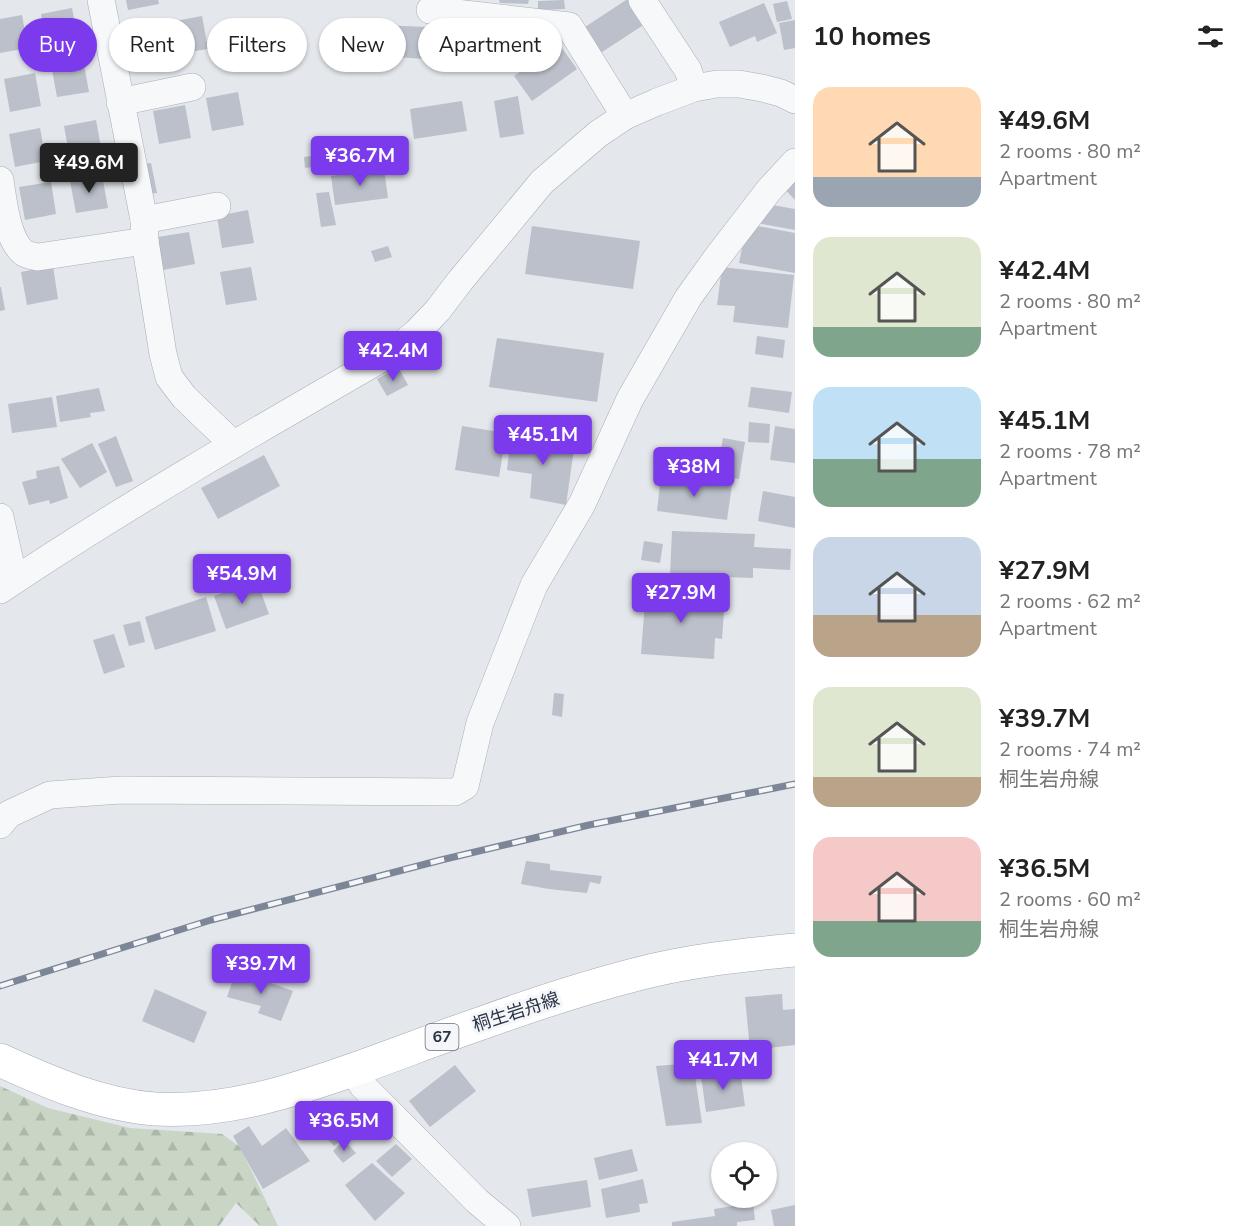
<!DOCTYPE html>
<html lang="en">
<head>
<meta charset="utf-8">
<style>
	body { margin:0; font-family:"Nunito Sans","Noto Sans JP",sans-serif; background:#f6f6f6; color:#222; height:100vh; display:flex; flex-direction:column; font-size:22px; white-space:nowrap }
	* { box-sizing:border-box; margin:0 }
	p { font-size:20px; color:#767676 }
	.icon { flex:none; width:33px; height:33px; fill:none; stroke:currentColor; stroke-width:2; stroke-linecap:round; stroke-linejoin:round }
	.map { position:relative; flex:1; overflow:hidden }
	.panel { display:flex; flex-direction:column; background:#fff; width:450px }
	.panel>* { flex:none }
	.hud { position:absolute; left:18px; top:18px; width:570px; height:54px; display:flex; gap:12px }
	.controls { position:absolute; left:711px; top:1142px; display:grid; gap:12px }
	.controls a { display:grid; place-items:center; width:66px; height:66px; border-radius:50%; background:#fff; box-shadow:0 2px 4px #0004; font-size:30px }
	.price { position:absolute; translate:-50% -51px; padding:0 14px; border-radius:6px; background:#7c3aed; color:#fff; font-size:20px; line-height:39px; filter:drop-shadow(0 2px 3px #0008) }
	.price::after { content:''; position:absolute; left:50%; top:36px; width:18px; height:14px; margin-left:-9px; background:inherit; clip-path:polygon(0 0,100% 0,50% 100%) }
	.price.on { background:#222; color:#fff }
	ul { padding:0; list-style:none }
	li { display:flex; align-items:center; gap:18px; height:150px; padding:0 18px }
	li span { display:grid; place-items:center; flex:none; width:168px; height:120px; border-radius:18px; color:#555 }
	li>.icon { margin-inline-start:auto }
	span .icon { width:72px; height:72px; fill:#fffc; stroke-width:1 }
	li b { font-size:26px }
	h2 { display:flex; justify-content:space-between; align-items:center; height:72px; padding:0 18px; font-size:26px }
	.tag { padding:0 21px; border-radius:27px; background:#fff; box-shadow:0 2px 4px #0004; font-size:21px; line-height:54px }
	.tag.on { background:#7c3aed; color:#fff }
	main { display:flex; flex:1; min-height:0 }
	.map>svg:first-child { display:block }
	.forest { fill:url(#forest-firs) }
	.building { fill:#bbc0ca }
	.lines { fill:none; stroke-linecap:round; stroke-linejoin:round }
	.minor-casing { stroke:#a9aeb7; stroke-width:28 }
	.major-casing { stroke:#a3abb8; stroke-width:34 }
	.minor { stroke:#f7f8fa; stroke-width:27 }
	.major { stroke:#fff; stroke-width:33 }
	.rail-casing { stroke:#7d8696; stroke-width:7 }
	.rail { stroke:#f4f6f9; stroke-width:4.5; stroke-dasharray:14; stroke-linecap:butt }
	.labels { text-anchor:middle; dominant-baseline:central; stroke-width:6; stroke-linejoin:round; paint-order:stroke }
	.shield { fill:#f4f6f9; stroke:#676e7b; stroke-width:1.5 }
	.shield-label { font-size:16px; font-weight:bold; fill:#2b3445 }
	.street-label { font-size:18px; fill:#2b3445; stroke:#f4f6f9 }
</style>
</head>
<body>
<main>
<div class="map">
<svg width="795" height="1226" viewBox="0 0 795 1226">
	<defs>
		<pattern id="forest-firs" width="22" height="20" patternUnits="userSpaceOnUse" patternTransform="scale(1.5)"><rect width="22" height="20" fill="#c9d6c5"/><path d="M5 1l3.5 6h-7zM16 11l3.5 6h-7z" fill="#adb8ab"/></pattern>
	</defs>
	<rect width="100%" height="100%" fill="#e4e7ec"/>
	<polygon class="forest" points="0,1086 48,1108 130,1128 222,1134 240,1147 278,1226 260,1226 236,1203 219,1226 0,1226"/>
	<g class="building">
		<polygon points="126,0 158,0 159,4 128,10"/>
		<polygon points="499,0 529,0 528,4 500,3"/>
		<polygon points="564,0 565,9 538,10 538,1"/>
		<polygon points="626,0 629,0 645,24 599,54 582,29"/>
		<polygon points="787,1 792,19 777,22 773,4"/>
		<polygon points="764,3 777,33 757,42 755,36 730,47 719,22"/>
		<polygon points="72,8 78,41 46,46 41,14"/>
		<polygon points="22,15 28,48 0,53 0,19"/>
		<polygon points="202,16 208,49 176,54 170,22"/>
		<polygon points="795,20 795,48 784,50 779,23"/>
		<polygon points="360,23 377,24 376,61 359,60"/>
		<polygon points="381,25 427,27 426,59 379,56"/>
		<polygon points="155,28 161,60 129,66 124,33"/>
		<polygon points="502,29 506,60 469,66 464,34"/>
		<polygon points="559,44 577,69 532,101 514,76"/>
		<polygon points="83,59 89,92 57,97 51,64"/>
		<polygon points="35,73 41,106 10,112 4,79"/>
		<polygon points="238,92 244,125 212,131 206,98"/>
		<polygon points="518,96 524,134 500,138 494,101"/>
		<polygon points="462,101 467,131 414,139 410,109"/>
		<polygon points="185,105 191,138 159,144 153,111"/>
		<polygon points="96,120 102,153 70,159 64,126"/>
		<polygon points="40,128 46,161 15,167 9,134"/>
		<polygon points="362,149 364,160 305,168 304,157"/>
		<polygon points="151,163 157,193 149,194 143,164"/>
		<polygon points="384,169 388,198 335,205 331,176"/>
		<polygon points="795,169 795,200 779,183"/>
		<polygon points="102,175 108,208 76,213 70,181"/>
		<polygon points="51,182 56,214 25,220 19,187"/>
		<polygon points="329,192 336,225 321,227 316,193"/>
		<polygon points="761,203 795,209 795,230 757,223"/>
		<polygon points="248,210 254,243 222,248 217,216"/>
		<polygon points="747,224 795,233 795,273 739,263"/>
		<polygon points="532,226 640,241 633,289 525,274"/>
		<polygon points="189,232 195,264 163,270 158,237"/>
		<polygon points="388,246 392,257 375,262 371,251"/>
		<polygon points="53,266 58,299 27,305 21,272"/>
		<polygon points="251,267 257,300 226,305 220,272"/>
		<polygon points="722,267 794,275 788,328 733,322 735,306 717,305"/>
		<polygon points="0,287 1,287 5,310 0,311"/>
		<polygon points="757,336 785,340 783,358 755,354"/>
		<polygon points="497,338 604,353 597,402 489,387"/>
		<polygon points="398,367 408,385 387,396 377,379"/>
		<polygon points="751,387 792,392 789,413 748,407"/>
		<polygon points="99,388 105,411 90,413 91,417 60,422 56,396"/>
		<polygon points="52,397 57,427 12,433 8,404"/>
		<polygon points="749,422 770,424 769,443 748,442"/>
		<polygon points="462,426 506,433 499,477 455,470"/>
		<polygon points="775,426 795,429 795,463 770,460"/>
		<polygon points="511,434 575,442 566,505 530,498 532,474 507,470"/>
		<polygon points="116,436 133,481 116,487 98,444"/>
		<polygon points="723,438 745,442 739,479 716,475"/>
		<polygon points="92,443 107,472 80,488 61,459"/>
		<polygon points="264,455 280,486 218,519 201,488"/>
		<polygon points="59,466 68,498 50,504 49,500 29,505 22,482 37,478 36,471"/>
		<polygon points="661,475 732,485 727,520 657,511"/>
		<polygon points="763,491 795,497 795,528 758,521"/>
		<polygon points="672,531 755,534 754,547 791,549 790,570 753,568 753,578 670,575"/>
		<polygon points="644,541 663,544 660,563 641,560"/>
		<polygon points="257,581 269,614 226,629 214,596"/>
		<polygon points="646,588 719,593 718,610 724,611 722,639 715,638 714,659 641,654"/>
		<polygon points="206,597 216,631 155,650 145,617"/>
		<polygon points="140,621 145,642 129,646 123,625"/>
		<polygon points="114,634 125,667 104,674 93,640"/>
		<polygon points="554,693 564,694 562,717 552,715"/>
		<polygon points="526,861 550,864 550,870 602,876 600,884 590,882 587,893 549,889 521,884"/>
		<polygon points="222,965 235,969 230,983 217,979"/>
		<polygon points="236,970 293,991 281,1021 258,1013 261,1006 227,997"/>
		<polygon points="155,989 207,1012 194,1043 142,1021"/>
		<polygon points="782,994 783,1010 795,1009 795,1045 750,1050 745,997"/>
		<polygon points="693,1063 702,1123 666,1126 656,1066"/>
		<polygon points="455,1065 476,1091 430,1127 409,1101"/>
		<polygon points="740,1070 745,1106 706,1112 701,1076"/>
		<polygon points="342,1100 361,1123 334,1146 314,1124"/>
		<polygon points="249,1126 262,1146 286,1128 310,1161 263,1189 233,1136"/>
		<polygon points="344,1140 356,1153 343,1163 333,1151"/>
		<polygon points="396,1144 412,1159 392,1177 376,1161"/>
		<polygon points="632,1149 638,1171 599,1180 594,1158"/>
		<polygon points="372,1163 405,1193 375,1221 345,1185"/>
		<polygon points="643,1179 648,1203 639,1204 640,1212 606,1218 601,1189"/>
		<polygon points="587,1180 591,1207 532,1217 527,1189"/>
		<polygon points="753,1203 755,1220 737,1222 737,1226 672,1226 672,1222 715,1216 714,1209"/>
		<polygon points="795,1205 795,1226 774,1226 771,1210"/>
	</g>
	<g class="lines">
		<g class="minor-casing">
			<g id="minor">
				<polyline points="101,0 144,220 145,241 163,354 169,377 184,397 233,444"/>
				<polyline points="642,0 688,70 694,88"/>
				<polyline points="430,10 569,26 625,116"/>
				<polyline points="120,102 192,87"/>
				<path d="M0 180C3 200 7 240 24 253 27 255 33 256 38 257L145 241"/>
				<polyline points="144,220 217,206"/>
				<polyline points="0,517 14,580"/>
				<path d="M0 590C127 505 261 428 393 352L416 333 438 310 460 281 542 182 598 134 625 116 657 102 694 88 717 84H739L762 88 781 93 795 100"/>
				<polyline points="0,825 9,814 50,795 121,790 455,792 465,786 480,723 534,585 582,504 630,399 688,298 716,259 769,190 795,162"/>
				<polyline points="353,1070 363,1086 477,1201 507,1226"/>
			</g>
		</g>
		<g class="major-casing">
			<path id="major" d="M0 1060C48 1082 101 1105 155 1109 226 1113 293 1091 358 1068 400 1053 441 1037 482 1023 532 1005 583 988 634 975 686 961 741 955 795 950"/>
		</g>
		<use href="#minor" class="minor"/>
		<use href="#major" class="major"/>
		<g class="rail-casing">
			<polyline id="rail" points="0,986 211,920 441,860 589,825 795,784"/>
		</g>
		<use href="#rail" class="rail"/>
	</g>
	<g class="labels">
		<rect class="shield" x="425.5" y="1024" width="33" height="26" rx="4.5"/>
		<g class="shield-label">
			<text x="442" y="1037">67</text>
		</g>
		<g class="street-label">
			<text transform="translate(516 1012) rotate(-18)">桐生岩舟線</text>
		</g>
	</g>
</svg>
<div class="controls">
<a><svg class="icon" aria-label="locate" viewBox="0 0 24 24"><circle cx="12" cy="12" r="6"/><path d="M12 2v4M12 18v4M2 12h4M18 12h4"/></svg></a>
</div>
<b class="price" style="left:360px;top:187px">¥36.7M</b>
<b class="price on" style="left:89px;top:194px">¥49.6M</b>
<b class="price" style="left:393px;top:382px">¥42.4M</b>
<b class="price" style="left:543px;top:466px">¥45.1M</b>
<b class="price" style="left:694px;top:498px">¥38M</b>
<b class="price" style="left:242px;top:605px">¥54.9M</b>
<b class="price" style="left:681px;top:624px">¥27.9M</b>
<b class="price" style="left:261px;top:995px">¥39.7M</b>
<b class="price" style="left:723px;top:1091px">¥41.7M</b>
<b class="price" style="left:344px;top:1152px">¥36.5M</b>
<div class="hud">
<a class="tag on">Buy</a>
<a class="tag">Rent</a>
<a class="tag">Filters</a>
<a class="tag">New</a>
<a class="tag">Apartment</a>
</div>
</div>
<section class="panel">
<h2>10 homes<svg class="icon" aria-label="filters" viewBox="0 0 24 24"><path d="M4 7h16M4 17h16"/><circle cx="9" cy="7" r="2"/><circle cx="15" cy="17" r="2"/></svg></h2>
<ul>
<li><span style="background:linear-gradient(#ffd9b3 75%,#9aa5b1 0)"><svg class="icon" aria-label="home" viewBox="0 0 24 24"><path d="M3 11l9-7 9 7M6 9v11h12V9"/></svg></span><div><b>¥49.6M</b><p>2 rooms · 80 m²</p><p>Apartment</p></div></li>
<li><span style="background:linear-gradient(#dfe7d0 75%,#7fa58c 0)"><svg class="icon" aria-label="home" viewBox="0 0 24 24"><path d="M3 11l9-7 9 7M6 9v11h12V9"/></svg></span><div><b>¥42.4M</b><p>2 rooms · 80 m²</p><p>Apartment</p></div></li>
<li><span style="background:linear-gradient(#bfe0f5 60%,#7fa58c 0)"><svg class="icon" aria-label="home" viewBox="0 0 24 24"><path d="M3 11l9-7 9 7M6 9v11h12V9"/></svg></span><div><b>¥45.1M</b><p>2 rooms · 78 m²</p><p>Apartment</p></div></li>
<li><span style="background:linear-gradient(#c9d6e8 65%,#b9a48a 0)"><svg class="icon" aria-label="home" viewBox="0 0 24 24"><path d="M3 11l9-7 9 7M6 9v11h12V9"/></svg></span><div><b>¥27.9M</b><p>2 rooms · 62 m²</p><p>Apartment</p></div></li>
<li><span style="background:linear-gradient(#dfe7d0 75%,#b9a48a 0)"><svg class="icon" aria-label="home" viewBox="0 0 24 24"><path d="M3 11l9-7 9 7M6 9v11h12V9"/></svg></span><div><b>¥39.7M</b><p>2 rooms · 74 m²</p><p>桐生岩舟線</p></div></li>
<li><span style="background:linear-gradient(#f6c9c9 70%,#7fa58c 0)"><svg class="icon" aria-label="home" viewBox="0 0 24 24"><path d="M3 11l9-7 9 7M6 9v11h12V9"/></svg></span><div><b>¥36.5M</b><p>2 rooms · 60 m²</p><p>桐生岩舟線</p></div></li>
</ul>
</section>
</main>
</body>
</html>
